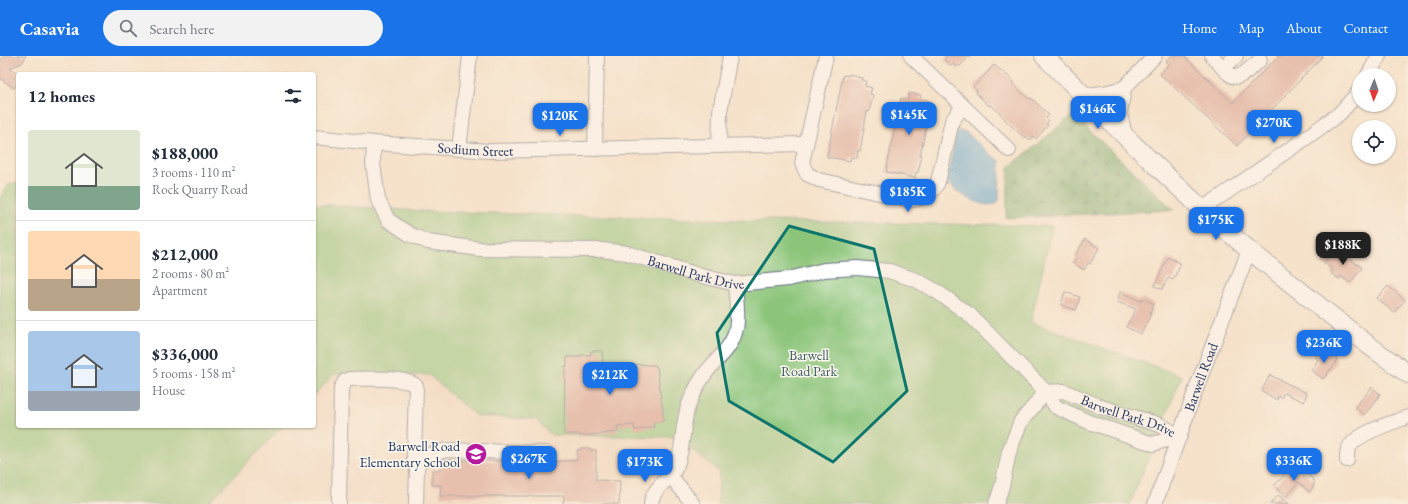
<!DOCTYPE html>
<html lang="en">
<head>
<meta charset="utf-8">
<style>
	body { margin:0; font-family:"EB Garamond",serif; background:#f2f2f3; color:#1f2937; height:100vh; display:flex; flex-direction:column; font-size:15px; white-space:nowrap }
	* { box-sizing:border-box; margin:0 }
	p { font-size:13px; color:#747a83 }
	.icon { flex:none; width:22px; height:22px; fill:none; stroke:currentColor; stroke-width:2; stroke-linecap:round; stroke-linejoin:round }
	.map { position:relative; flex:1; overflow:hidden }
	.drawer { position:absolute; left:16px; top:16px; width:300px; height:356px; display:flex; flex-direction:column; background:#fff; border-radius:4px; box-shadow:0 1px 3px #0004 }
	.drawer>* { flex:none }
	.needle { width:26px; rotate:182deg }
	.tools { position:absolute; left:1352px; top:12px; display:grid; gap:8px }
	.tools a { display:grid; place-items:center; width:44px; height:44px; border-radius:50%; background:#fff; box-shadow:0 1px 3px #0004; font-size:20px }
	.price { position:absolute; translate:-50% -34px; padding:0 9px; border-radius:8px; background:#1a73e8; color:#fff; font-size:13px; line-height:26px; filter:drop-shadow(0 1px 2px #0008) }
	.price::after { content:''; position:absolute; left:50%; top:24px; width:12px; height:9px; margin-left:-6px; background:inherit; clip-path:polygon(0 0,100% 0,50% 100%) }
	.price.selected { background:#222; color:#fff }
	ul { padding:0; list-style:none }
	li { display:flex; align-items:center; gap:12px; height:100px; padding:0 12px }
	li+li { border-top:1px solid #e0e1e3 }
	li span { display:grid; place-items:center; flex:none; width:112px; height:80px; border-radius:4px; color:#555 }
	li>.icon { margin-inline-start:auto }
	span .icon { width:48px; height:48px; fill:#fffc; stroke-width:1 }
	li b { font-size:17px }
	h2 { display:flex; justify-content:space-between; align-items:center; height:48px; padding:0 12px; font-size:17px }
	header { display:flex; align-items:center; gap:24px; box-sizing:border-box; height:56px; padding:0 20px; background:#1a73e8; color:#fff }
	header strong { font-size:19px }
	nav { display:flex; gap:22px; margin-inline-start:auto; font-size:14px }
	.search { width:280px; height:36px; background:#f2f2f3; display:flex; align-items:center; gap:10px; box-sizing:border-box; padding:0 14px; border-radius:22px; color:#747a83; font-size:15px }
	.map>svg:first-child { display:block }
	.built { fill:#f1d5bd }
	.green { fill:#8cc57a; stroke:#547a6c }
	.forest { fill:url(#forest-firs); stroke:#466c64 }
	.water { fill:#5ca6d3; stroke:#3c6a98 }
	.building { fill:#d5958a }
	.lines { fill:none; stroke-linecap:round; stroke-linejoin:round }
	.minor-casing { stroke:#686e84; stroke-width:16 }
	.major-casing { stroke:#686e84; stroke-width:20 }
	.path { stroke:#686e84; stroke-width:2; stroke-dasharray:1 3; stroke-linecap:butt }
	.minor { stroke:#fff; stroke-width:14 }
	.major { stroke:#fff; stroke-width:18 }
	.marked { fill:none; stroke:#0f766e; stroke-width:3; stroke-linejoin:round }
	.labels { text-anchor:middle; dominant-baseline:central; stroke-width:3; stroke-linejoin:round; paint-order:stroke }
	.street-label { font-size:14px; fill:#1b2f5e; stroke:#fbf7ec }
	.park-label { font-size:14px; fill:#3d5c66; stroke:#fbf7ec }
	.poi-label { font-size:14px; fill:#1b2f5e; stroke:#fbf7ec; text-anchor:end }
</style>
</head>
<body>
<header>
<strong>Casavia</strong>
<div class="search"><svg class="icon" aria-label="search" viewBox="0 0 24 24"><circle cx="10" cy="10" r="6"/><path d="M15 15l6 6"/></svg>Search here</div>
<nav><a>Home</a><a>Map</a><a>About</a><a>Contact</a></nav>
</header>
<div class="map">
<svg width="1408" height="448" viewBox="0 0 1408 448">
	<defs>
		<pattern id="forest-firs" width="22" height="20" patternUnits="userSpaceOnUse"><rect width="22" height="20" fill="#71aa6a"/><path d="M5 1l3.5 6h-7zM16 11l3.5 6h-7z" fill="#5c8b5a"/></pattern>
	</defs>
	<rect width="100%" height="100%" fill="#fbf7ec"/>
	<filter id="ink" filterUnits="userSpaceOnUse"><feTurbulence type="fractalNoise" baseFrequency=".025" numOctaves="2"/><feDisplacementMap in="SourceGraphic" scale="8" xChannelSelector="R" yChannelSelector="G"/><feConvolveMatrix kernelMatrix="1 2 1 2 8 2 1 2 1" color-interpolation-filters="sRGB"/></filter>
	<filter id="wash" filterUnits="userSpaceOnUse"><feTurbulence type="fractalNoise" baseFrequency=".012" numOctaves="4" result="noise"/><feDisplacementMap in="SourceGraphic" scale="16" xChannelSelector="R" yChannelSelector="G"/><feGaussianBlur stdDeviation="0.9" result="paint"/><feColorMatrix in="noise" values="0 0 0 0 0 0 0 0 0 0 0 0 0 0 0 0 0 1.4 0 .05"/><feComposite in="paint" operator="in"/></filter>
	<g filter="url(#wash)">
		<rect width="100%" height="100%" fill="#f6e2ca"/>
		<polygon class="built" points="335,318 429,319 476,360 537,363 551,379 675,381 719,415 718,448 207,448 283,370 314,370 314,339"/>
		<g class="green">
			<polygon points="10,127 18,127 18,370 283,370 207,448 0,448 0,141"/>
			<polygon points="314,148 421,155 769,165 1052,170 1031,266 1182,320 1130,448 718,448 719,415 675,381 551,379 536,363 476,360 429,319 335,318 314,339"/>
		</g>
		<polygon class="forest" points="1073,59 1174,154 1006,162 1009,111"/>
		<path class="water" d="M957 75 966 76 991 99 1000 105 999 144 996 148C993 148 990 149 987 149 974 146 951 136 947 122Z"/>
		<g id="blocks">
			<g class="building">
				<polygon points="4,0 26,0 22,7 10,12 18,17 18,26 14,32 0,22 0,5"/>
				<polygon points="945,0 970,0 960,10 959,9 956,11 953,8 951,10 944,4 946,2"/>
				<polygon points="1171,0 1184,0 1233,47 1278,0 1323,0 1237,90 1160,18 1169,8 1166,5"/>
				<polygon points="994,9 1008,20 1013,25 1012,27 1029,43 1031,42 1049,59 1046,62 1049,65 1046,68 1048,69 1036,83 1033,80 1030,84 1026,80 1025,82 1005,64 1005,63 1001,58 991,49 989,50 976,37 977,35 973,31"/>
				<polygon points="849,18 857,20 857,21 862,22 861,24 866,25 865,30 872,32 870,38 873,39 869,56 867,55 860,95 858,94 857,102 851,101 850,105 827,101 843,19 848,20"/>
				<polygon points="909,37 921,39 920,43 930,45 929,50 931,50 920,99 922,99 918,116 916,116 915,122 886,116 901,42 908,44"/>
				<polygon points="1085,183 1099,192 1090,208 1088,207 1084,214 1073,207 1077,201 1075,200"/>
				<polygon points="1336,192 1362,212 1350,227 1341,220 1339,223 1331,217 1333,214 1324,207"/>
				<polygon points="1168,201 1181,208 1173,224 1168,222 1162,233 1154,230"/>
				<polygon points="1388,230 1405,244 1394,257 1377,242"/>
				<polygon points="1065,236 1080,241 1076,254 1061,249"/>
				<polygon points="1120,236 1141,245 1142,242 1154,248 1150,257 1151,258 1141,278 1126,271 1136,253 1117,246"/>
				<polygon points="1320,294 1325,298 1328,296 1337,303 1335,306 1336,307 1323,323 1311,314 1318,304 1315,301"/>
				<polygon points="591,295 602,295 603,308 655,309 655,310 657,311 664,365 653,367 654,371 635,374 634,369 617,370 618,376 580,380 580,378 564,378 565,310 567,310 567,301 580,301 580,299 591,299"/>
				<polygon points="1270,319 1307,337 1304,346 1284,337 1281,342 1278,340 1277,344 1262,335 1262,334"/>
				<polygon points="1372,331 1380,338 1378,340 1379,341 1364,359 1355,351"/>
				<polygon points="580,392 590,392 590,394 596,394 596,424 620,425 619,448 563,448 564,440 440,440 441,429 432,429 432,414 440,414 440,405 443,404 546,406 577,404 577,394 580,394"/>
				<polygon points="1291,412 1293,413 1294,412 1299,417 1302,413 1315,426 1313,428 1314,430 1309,436 1299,426 1286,441 1274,430"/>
				<polygon points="1278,439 1289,448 1270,448"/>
			</g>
		</g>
	</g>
	<g filter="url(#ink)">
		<use href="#blocks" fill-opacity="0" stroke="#686e84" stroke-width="1"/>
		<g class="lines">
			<g class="minor-casing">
				<g id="minor">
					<path d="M826 0 802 107 807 118 819 124 911 144C923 143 933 137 938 126L952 65 963 50"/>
					<polyline points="911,0 1009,94"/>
					<path d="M1212 0C1236 25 1232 29 1260 4"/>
					<polyline points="1223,12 1236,0"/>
					<polyline points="1368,19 1379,0"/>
					<polyline points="1124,32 1155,0"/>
					<polyline points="1084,39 1104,37 1124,32 1120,58 1125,79"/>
					<path id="s1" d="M314 81 374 87 490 95 806 88"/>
					<path id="s2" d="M374 87 373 107 378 144 388 164 409 178 428 186 480 193 601 194 627 197 698 219 735 228 789 223 824 214 857 212 889 215 916 224 936 235 970 259 1046 336 1056 351 1089 366 1153 388 1180 380"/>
					<polyline points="719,90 720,55 730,0"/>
					<polyline points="459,93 470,0"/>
					<polyline points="595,93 597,0"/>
					<polyline points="1202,153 1296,89 1339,58 1359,36"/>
					<path id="s3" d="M1046 336 1064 335 1101 351 1160 369 1180 380"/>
					<path d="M1347 404C1347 401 1347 397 1348 394 1353 378 1394 366 1408 361"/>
					<polyline points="670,419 693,448"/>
					<path d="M339 448 341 332 345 325 349 323C364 323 405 320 416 330L414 403 417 412"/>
					<polyline points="416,448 417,412 419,406 428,399 447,394 546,397"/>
					<path d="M651 448C652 431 670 425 676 411 685 391 681 368 689 348 694 335 700 324 708 314 718 302 729 294 734 280 740 264 736 244 735 228"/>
					<polyline points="996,448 1002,430 1009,396 1021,365 1046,336"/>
					<path id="s4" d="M1155 448 1199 325 1249 194"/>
				</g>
			</g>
			<g class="major-casing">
				<polyline id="major" points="1044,0 1132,87 1202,153 1249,194 1367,288 1408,318"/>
			</g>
			<polyline class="path" points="952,114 958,115"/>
			<use href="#minor" class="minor"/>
			<use href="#major" class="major"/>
		</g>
	</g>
	<path d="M0 0H1408V448H0ZM789 170 874 193 907 335 833 406 729 345 717 277Z" fill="#f6e2ca" fill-opacity=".55" fill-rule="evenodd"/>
	<path class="marked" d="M789 170 874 193 907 335 833 406 729 345 717 277Z"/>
	<defs>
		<g id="school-disc" transform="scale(1.15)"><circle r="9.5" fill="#b5179e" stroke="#fbf7ec"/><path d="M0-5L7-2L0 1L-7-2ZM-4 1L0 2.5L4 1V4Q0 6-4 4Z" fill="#fff"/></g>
	</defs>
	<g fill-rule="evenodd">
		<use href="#school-disc" x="476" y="398"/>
	</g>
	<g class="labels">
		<g class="street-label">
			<text stroke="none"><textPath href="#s1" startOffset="162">Sodium Street</textPath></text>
			<text stroke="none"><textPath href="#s2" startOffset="397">Barwell Park Drive</textPath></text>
			<text stroke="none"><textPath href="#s4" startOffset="135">Barwell Road</textPath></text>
			<text stroke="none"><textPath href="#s3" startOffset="87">Barwell Park Drive</textPath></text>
		</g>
		<g class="park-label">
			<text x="809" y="299">Barwell<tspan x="809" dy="16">Road Park</tspan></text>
		</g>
		<g class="poi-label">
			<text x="460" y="390">Barwell Road<tspan x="460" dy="16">Elementary School</tspan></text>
		</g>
	</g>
</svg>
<div class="tools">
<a><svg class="needle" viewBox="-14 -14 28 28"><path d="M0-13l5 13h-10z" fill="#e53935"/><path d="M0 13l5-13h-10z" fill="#747a83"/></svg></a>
<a><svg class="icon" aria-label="locate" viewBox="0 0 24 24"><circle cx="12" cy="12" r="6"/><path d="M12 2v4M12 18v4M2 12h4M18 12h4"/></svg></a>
</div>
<b class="price" style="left:1098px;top:74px">$146K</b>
<b class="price" style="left:909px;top:80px">$145K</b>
<b class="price" style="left:560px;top:81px">$120K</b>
<b class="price" style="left:1274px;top:88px">$270K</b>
<b class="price" style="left:908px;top:157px">$185K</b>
<b class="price" style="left:1216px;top:185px">$175K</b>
<b class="price selected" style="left:1343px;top:210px">$188K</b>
<b class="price" style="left:1324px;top:308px">$236K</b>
<b class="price" style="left:610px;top:340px">$212K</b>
<b class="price" style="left:529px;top:424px">$267K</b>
<b class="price" style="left:1294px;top:426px">$336K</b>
<b class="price" style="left:645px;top:427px">$173K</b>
<section class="drawer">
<h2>12 homes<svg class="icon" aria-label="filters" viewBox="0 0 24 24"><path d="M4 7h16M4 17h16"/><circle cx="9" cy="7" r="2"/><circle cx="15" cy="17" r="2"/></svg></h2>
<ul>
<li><span style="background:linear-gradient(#dfe7d0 70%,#7fa58c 0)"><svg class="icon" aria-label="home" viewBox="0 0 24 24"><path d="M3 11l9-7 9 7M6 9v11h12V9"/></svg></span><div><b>$188,000</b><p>3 rooms · 110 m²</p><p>Rock Quarry Road</p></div></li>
<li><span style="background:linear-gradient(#ffd9b3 60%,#b9a48a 0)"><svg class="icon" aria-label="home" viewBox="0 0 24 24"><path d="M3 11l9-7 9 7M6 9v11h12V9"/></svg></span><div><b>$212,000</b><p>2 rooms · 80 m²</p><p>Apartment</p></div></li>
<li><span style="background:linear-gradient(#a9c7e8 75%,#9aa5b1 0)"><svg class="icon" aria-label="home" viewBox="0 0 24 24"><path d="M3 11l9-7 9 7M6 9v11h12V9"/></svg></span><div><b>$336,000</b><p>5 rooms · 158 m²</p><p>House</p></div></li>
</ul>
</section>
</div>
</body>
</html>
